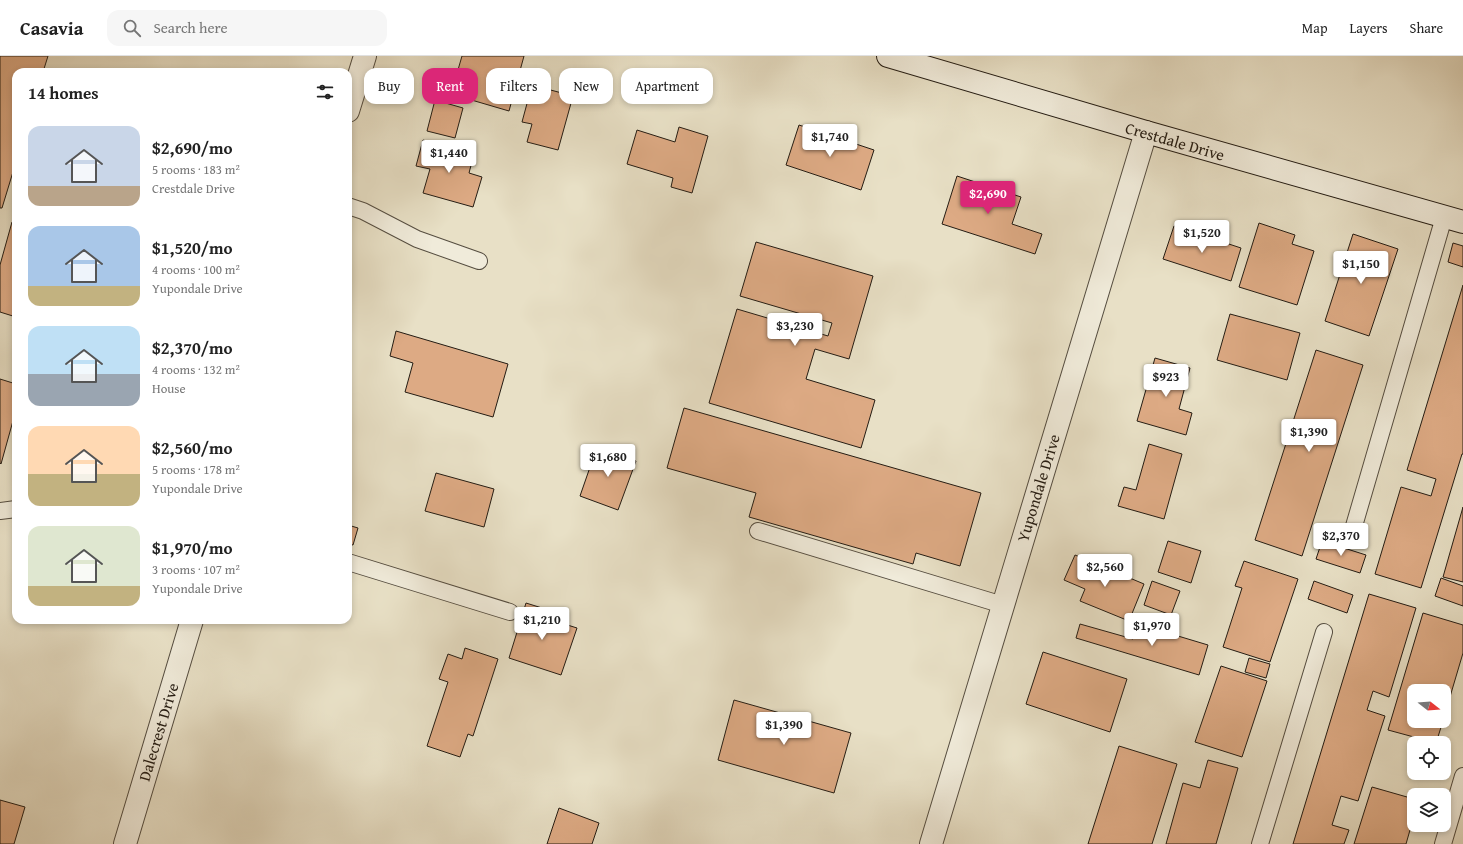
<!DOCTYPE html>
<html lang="en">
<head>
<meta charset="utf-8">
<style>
	body { margin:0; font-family:"Gentium Book Plus",serif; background:#f6f6f6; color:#222; height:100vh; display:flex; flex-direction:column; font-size:15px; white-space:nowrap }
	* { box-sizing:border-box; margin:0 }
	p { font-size:13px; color:#767676 }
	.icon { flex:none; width:22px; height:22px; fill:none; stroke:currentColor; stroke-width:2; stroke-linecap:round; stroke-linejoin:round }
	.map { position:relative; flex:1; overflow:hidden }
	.sheet { position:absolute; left:12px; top:12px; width:340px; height:556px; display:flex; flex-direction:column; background:#fff; border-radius:12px; box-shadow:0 2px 6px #0003 }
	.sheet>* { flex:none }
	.hud { position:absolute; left:364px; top:12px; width:380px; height:36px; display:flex; gap:8px }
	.needle { width:26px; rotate:107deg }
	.tools { position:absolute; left:1407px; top:628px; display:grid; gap:8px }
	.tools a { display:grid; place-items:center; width:44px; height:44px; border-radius:8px; background:#fff; box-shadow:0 2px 6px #0003; font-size:20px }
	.price { position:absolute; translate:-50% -34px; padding:0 9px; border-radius:4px; background:#fff; color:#222; font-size:13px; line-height:26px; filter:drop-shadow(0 1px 2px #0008) }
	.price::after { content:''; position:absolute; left:50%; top:24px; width:12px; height:9px; margin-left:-6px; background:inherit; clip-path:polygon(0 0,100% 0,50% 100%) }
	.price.active { background:#db2777; color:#fff }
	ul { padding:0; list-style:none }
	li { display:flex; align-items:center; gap:12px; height:100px; padding:0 16px }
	li span { display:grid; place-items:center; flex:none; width:112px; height:80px; border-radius:12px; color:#555 }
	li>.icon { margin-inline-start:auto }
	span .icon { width:48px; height:48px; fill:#fffc; stroke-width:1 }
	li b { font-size:17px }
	h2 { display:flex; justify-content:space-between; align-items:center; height:48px; padding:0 16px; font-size:17px }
	.chip { padding:0 14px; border-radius:12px; background:#fff; box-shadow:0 2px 6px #0003; font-size:14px; line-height:36px }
	.chip.active { background:#db2777; color:#fff }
	header { display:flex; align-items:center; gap:24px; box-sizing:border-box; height:56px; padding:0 20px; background:#fff; border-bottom:1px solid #e0e0e0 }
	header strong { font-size:19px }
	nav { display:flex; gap:22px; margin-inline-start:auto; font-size:14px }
	.search { width:280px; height:36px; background:#f6f6f6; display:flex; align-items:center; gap:10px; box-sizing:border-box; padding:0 14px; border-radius:12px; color:#767676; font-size:15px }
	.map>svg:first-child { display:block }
	.building { fill:#ddaa84; stroke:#241c13 }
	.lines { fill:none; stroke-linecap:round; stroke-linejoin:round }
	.lane-casing { stroke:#554d40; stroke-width:18 }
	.street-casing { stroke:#554d40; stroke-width:24 }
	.secondary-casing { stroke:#241c13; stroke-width:24 }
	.lane { stroke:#f0ebda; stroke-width:16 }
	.street { stroke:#f0ebda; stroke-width:22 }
	.secondary { stroke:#f0ebda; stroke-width:22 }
	.labels { text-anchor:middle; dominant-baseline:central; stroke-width:3; stroke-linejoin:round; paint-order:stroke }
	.street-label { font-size:16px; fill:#241c13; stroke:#f0ebda }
</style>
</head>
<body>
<header>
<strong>Casavia</strong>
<div class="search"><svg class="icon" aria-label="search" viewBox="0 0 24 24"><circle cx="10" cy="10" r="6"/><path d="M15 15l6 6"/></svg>Search here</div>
<nav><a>Map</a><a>Layers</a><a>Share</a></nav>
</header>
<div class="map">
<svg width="1463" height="788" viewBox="0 0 1463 788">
	<rect width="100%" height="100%" fill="#e8e0c6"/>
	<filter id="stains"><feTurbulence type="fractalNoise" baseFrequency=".005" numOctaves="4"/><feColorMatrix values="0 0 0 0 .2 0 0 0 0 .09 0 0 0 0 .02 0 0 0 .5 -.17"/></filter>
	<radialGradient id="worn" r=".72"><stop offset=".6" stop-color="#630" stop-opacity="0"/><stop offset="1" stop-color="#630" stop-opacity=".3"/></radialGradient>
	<g class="building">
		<polygon points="0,0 48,0 43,16 16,16 16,106 2,152 0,152"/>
		<polygon points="462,0 524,0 509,55 451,38"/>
		<polygon points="532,29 573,40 558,94 527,86 532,68 522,66"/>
		<polygon points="435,44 463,52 455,82 427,75"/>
		<polygon points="799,69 874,94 861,134 786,109"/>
		<polygon points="679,71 708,80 692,137 671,131 673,122 627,108 637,74 675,86"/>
		<polygon points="423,84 474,98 469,117 482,121 473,151 423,137 430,113 416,110"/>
		<polygon points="957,120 1021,141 1012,168 1042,178 1035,198 942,168"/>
		<polygon points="12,166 16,167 16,261 0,256 0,209"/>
		<polygon points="1259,167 1295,179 1292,188 1314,195 1297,249 1239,231"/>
		<polygon points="1174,170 1241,192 1231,225 1163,203"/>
		<polygon points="1353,178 1398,193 1369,280 1325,265"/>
		<polygon points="756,186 873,220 849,303 815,293 806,323 875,344 861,392 709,347 737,253 828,280 832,267 740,240"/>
		<polygon points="1453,187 1463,190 1463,211 1448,206"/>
		<polygon points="1463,229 1463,398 1462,398 1421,532 1375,518 1401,431 1431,440 1436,423 1407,414"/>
		<polygon points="1230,258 1300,277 1287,324 1217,304"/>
		<polygon points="396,275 508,308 493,361 405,336 413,307 390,300"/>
		<polygon points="1316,294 1363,309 1302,500 1255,484"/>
		<polygon points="1155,302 1190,312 1179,353 1192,357 1186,379 1137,365"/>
		<polygon points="0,323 16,328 16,354 1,408 0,407"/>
		<polygon points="684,352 981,437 960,510 916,497 913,508 749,461 756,437 667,412"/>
		<polygon points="1149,388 1182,398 1164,463 1118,450 1124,431 1136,434"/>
		<polygon points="597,391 636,405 618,454 580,440"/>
		<polygon points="436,417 494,433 484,471 425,455"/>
		<polygon points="1463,451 1463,526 1443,521"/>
		<polygon points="348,469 358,472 353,489 348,488"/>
		<polygon points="1168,485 1201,495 1191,527 1158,516"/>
		<polygon points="1322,485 1366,499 1360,517 1316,503"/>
		<polygon points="1075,499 1144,528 1129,565 1080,545 1085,533 1064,524"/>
		<polygon points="1244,505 1298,523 1270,606 1223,591 1242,532 1235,530"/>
		<polygon points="1441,522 1463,530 1463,550 1435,540"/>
		<polygon points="1152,525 1180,535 1171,559 1144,549"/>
		<polygon points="1314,525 1353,539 1347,557 1308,543"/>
		<polygon points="1369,538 1416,552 1389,641 1373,635 1367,654 1385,660 1358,745 1341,740 1332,769 1349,774 1344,788 1293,788"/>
		<polygon points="526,547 542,552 539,560 577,572 561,619 509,602"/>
		<polygon points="1423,557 1463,569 1463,597 1444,661 1444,635 1414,635 1414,665 1443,665 1436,687 1388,674"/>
		<polygon points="1080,568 1133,583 1138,568 1208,589 1199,619 1076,582"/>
		<polygon points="465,592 498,603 473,680 468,678 460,701 427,690 448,626 439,623 448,598 462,603"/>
		<polygon points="1043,596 1127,623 1110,676 1026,648"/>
		<polygon points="1249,602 1270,608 1266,622 1245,616"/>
		<polygon points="1221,610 1267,625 1242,701 1195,686"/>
		<polygon points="734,644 851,677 834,737 718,704"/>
		<polygon points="1119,690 1177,708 1152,788 1088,788"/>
		<polygon points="1208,704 1238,712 1216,788 1166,788 1183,727 1200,732"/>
		<polygon points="1372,731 1414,743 1414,760 1406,788 1354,788"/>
		<polygon points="0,744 25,751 14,788 0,788"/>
		<polygon points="559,752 599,767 592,788 547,788"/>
	</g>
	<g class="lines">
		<g class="lane-casing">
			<g id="lane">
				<polyline points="348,150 363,155 417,183 479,205"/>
				<polyline points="0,455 16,453"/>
				<polyline points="1354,470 1444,161"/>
				<polyline points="758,475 1003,549"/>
				<polyline points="348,506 510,556"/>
				<polyline points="1260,788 1324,576"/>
				<polyline points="1443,788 1463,720"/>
			</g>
		</g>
		<g class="street-casing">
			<g id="street">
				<polyline points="348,55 365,0"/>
				<polyline points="125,788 192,564"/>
				<polyline points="931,788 1146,76"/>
			</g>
		</g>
		<g class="secondary-casing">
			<polyline id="secondary" points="888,0 1146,76 1463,166"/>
		</g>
		<use href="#lane" class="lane"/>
		<use href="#street" class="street"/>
		<use href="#secondary" class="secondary"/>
	</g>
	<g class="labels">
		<g class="street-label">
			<text transform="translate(1175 85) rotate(16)">Crestdale Drive</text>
			<text transform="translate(1038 432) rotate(-73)">Yupondale Drive</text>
			<text transform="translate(158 676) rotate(-73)">Dalecrest Drive</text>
		</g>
	</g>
	<rect width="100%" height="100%" filter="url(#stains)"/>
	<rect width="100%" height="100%" fill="url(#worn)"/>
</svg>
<div class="tools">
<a><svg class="needle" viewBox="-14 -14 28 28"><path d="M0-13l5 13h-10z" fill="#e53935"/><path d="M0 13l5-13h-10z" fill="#767676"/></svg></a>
<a><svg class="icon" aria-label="locate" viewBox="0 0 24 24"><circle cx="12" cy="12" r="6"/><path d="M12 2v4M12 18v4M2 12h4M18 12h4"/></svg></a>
<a><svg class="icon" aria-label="layers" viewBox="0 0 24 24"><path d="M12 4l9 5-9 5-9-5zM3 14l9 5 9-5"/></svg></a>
</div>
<b class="price" style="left:830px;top:102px">$1,740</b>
<b class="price" style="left:449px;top:118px">$1,440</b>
<b class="price active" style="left:988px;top:159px">$2,690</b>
<b class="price" style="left:1202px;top:198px">$1,520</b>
<b class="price" style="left:1361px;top:229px">$1,150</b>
<b class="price" style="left:795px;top:291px">$3,230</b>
<b class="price" style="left:1166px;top:342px">$923</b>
<b class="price" style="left:1309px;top:397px">$1,390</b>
<b class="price" style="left:608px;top:422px">$1,680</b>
<b class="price" style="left:1341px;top:501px">$2,370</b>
<b class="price" style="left:1105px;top:532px">$2,560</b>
<b class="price" style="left:542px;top:585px">$1,210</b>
<b class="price" style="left:1152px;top:591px">$1,970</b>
<b class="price" style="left:784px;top:690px">$1,390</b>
<div class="hud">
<a class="chip">Buy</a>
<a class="chip active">Rent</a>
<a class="chip">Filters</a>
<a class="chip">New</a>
<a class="chip">Apartment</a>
</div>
<section class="sheet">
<h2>14 homes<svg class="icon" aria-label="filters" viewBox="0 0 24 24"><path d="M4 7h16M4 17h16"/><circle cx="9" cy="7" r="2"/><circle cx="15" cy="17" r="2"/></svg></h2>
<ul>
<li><span style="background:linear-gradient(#c9d6e8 75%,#b9a48a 0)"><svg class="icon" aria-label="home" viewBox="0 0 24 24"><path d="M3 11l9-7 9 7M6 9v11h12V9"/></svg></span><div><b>$2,690/mo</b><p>5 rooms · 183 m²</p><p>Crestdale Drive</p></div></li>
<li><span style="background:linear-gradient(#a9c7e8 75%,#c2b280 0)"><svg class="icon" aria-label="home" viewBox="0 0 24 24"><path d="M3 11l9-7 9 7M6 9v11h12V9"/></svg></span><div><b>$1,520/mo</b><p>4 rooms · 100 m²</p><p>Yupondale Drive</p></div></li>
<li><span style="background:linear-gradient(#bfe0f5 60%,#9aa5b1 0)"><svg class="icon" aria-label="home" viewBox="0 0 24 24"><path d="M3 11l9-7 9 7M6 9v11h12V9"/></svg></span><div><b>$2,370/mo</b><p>4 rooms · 132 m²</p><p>House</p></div></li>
<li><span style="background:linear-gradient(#ffd9b3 60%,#c2b280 0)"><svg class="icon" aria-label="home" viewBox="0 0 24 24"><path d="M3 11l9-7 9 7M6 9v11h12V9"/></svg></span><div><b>$2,560/mo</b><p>5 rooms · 178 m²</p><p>Yupondale Drive</p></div></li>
<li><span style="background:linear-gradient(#dfe7d0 75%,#c2b280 0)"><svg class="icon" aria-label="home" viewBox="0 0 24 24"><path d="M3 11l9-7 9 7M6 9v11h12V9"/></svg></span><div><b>$1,970/mo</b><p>3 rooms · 107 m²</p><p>Yupondale Drive</p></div></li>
</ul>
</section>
</div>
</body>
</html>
